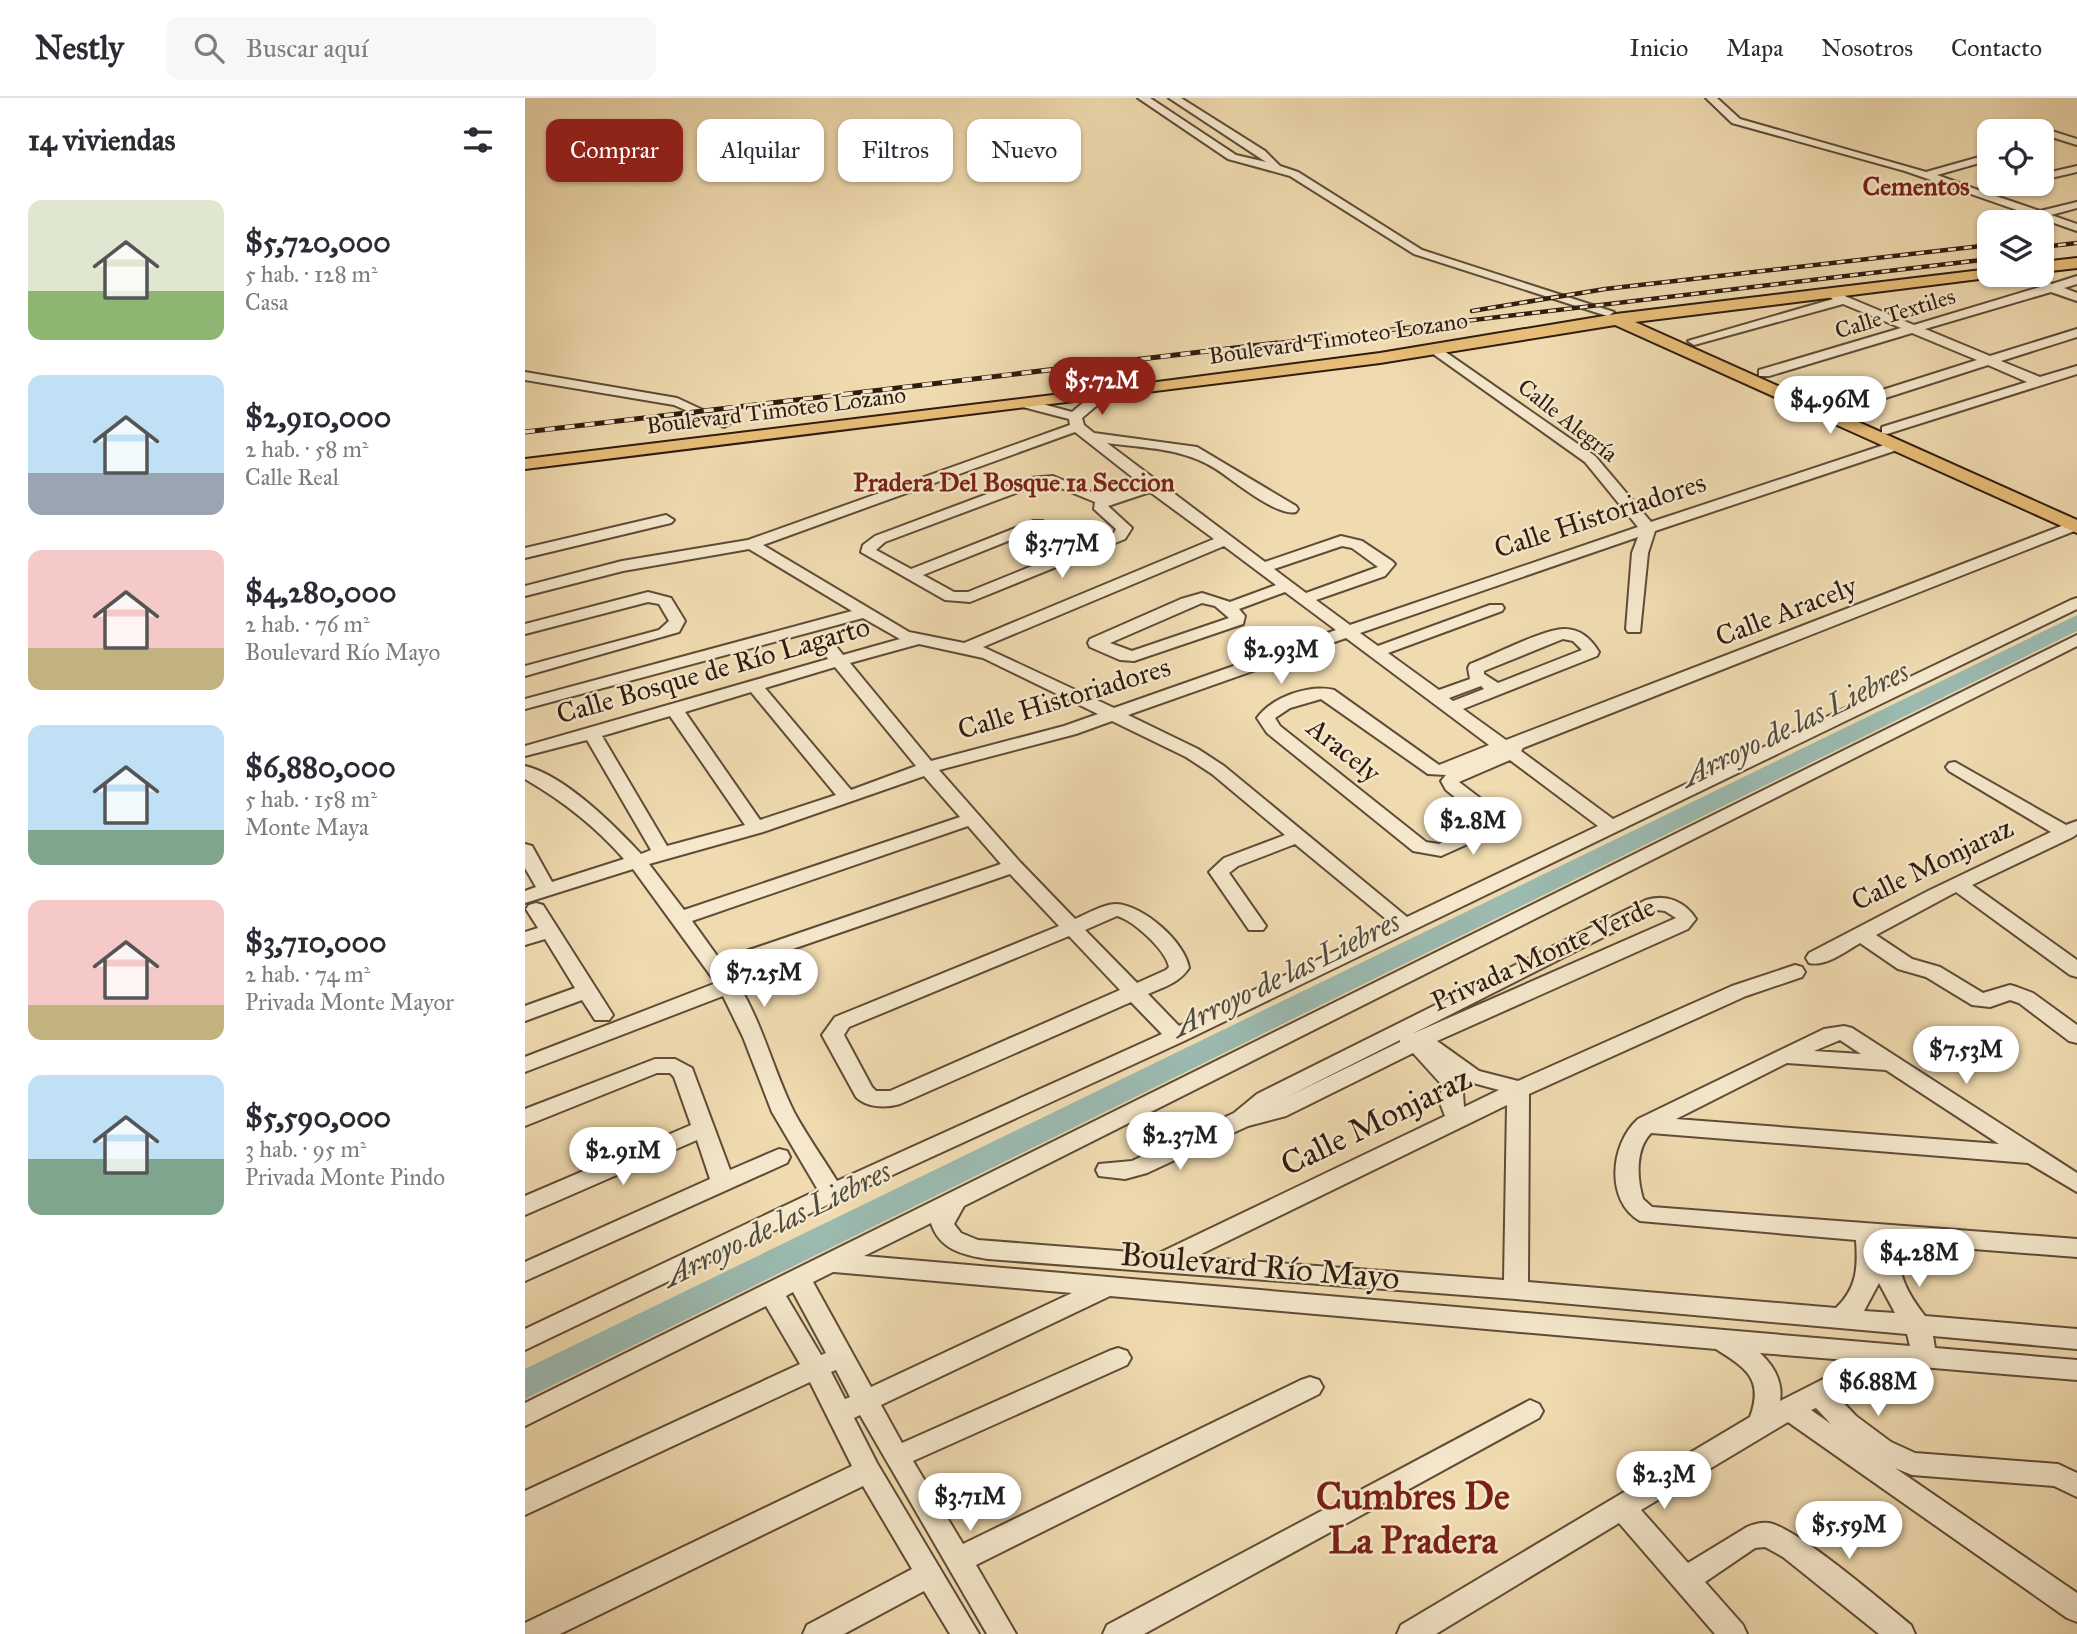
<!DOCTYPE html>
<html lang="es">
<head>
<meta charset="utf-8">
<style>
	body { margin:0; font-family:"IM FELL Great Primer",serif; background:#f7f7f7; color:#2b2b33; height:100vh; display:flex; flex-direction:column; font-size:26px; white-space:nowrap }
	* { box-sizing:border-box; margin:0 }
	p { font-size:23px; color:#7c7c81 }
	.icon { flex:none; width:38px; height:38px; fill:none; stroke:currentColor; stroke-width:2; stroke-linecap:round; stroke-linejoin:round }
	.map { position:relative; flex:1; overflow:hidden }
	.side { display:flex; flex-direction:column; background:#fff; width:525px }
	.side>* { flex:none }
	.hud { position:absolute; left:21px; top:21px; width:665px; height:63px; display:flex; gap:14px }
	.controls { position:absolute; left:1452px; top:21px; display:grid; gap:14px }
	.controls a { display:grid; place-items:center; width:77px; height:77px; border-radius:14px; background:#fff; box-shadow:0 2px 5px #0004; font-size:35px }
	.price { position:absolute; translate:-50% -60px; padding:0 16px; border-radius:24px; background:#fff; color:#222; font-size:23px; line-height:46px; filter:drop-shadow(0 2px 4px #0008) }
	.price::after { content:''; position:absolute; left:50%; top:42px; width:21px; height:16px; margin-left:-10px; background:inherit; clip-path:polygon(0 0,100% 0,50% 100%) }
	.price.current { background:#8f2418; color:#fff }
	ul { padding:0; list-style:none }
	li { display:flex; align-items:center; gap:21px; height:175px; padding:0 28px }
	li span { display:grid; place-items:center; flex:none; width:196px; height:140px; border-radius:14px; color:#555 }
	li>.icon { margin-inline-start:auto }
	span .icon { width:84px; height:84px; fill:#fffc; stroke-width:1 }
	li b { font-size:30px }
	h2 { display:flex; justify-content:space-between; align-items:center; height:84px; padding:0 28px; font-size:30px }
	.chip { padding:0 24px; border-radius:14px; background:#fff; box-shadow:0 2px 5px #0004; font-size:24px; line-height:63px }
	.chip.current { background:#8f2418; color:#fff }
	header { display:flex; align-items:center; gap:42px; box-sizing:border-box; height:98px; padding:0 35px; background:#fff; border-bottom:2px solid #e1e1e2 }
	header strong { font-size:33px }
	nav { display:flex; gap:38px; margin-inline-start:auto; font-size:24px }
	.search { width:490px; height:63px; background:#f7f7f7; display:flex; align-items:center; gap:18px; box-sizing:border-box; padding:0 24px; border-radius:14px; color:#7c7c81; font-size:26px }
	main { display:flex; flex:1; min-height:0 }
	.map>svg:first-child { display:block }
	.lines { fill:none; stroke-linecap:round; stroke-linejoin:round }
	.river { fill:#9bbab0; fill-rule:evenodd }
	.minor-casing { stroke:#604b37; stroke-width:4 }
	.major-casing { stroke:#301b0f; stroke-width:4 }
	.minor { fill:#f5e8cc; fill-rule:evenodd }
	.major { fill:#e8be78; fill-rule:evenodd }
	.rail-far1-casing { stroke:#301b0f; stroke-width:4.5 }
	.rail-casing { stroke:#301b0f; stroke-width:5 }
	.rail-far1 { stroke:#f5e8cc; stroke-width:2.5; stroke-dasharray:8; stroke-linecap:butt }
	.rail { stroke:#f5e8cc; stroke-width:3.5; stroke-dasharray:10; stroke-linecap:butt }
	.labels { text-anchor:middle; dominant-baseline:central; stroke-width:5; stroke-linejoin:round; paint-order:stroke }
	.far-street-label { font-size:23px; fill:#301b0f; stroke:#f5e8cc }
	.far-quarter-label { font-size:26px; font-weight:bold; fill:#7a1f14; stroke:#f5e8cc }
	.street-label { font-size:28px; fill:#301b0f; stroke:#f5e8cc }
	.water-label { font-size:30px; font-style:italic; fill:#504b3f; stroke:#f5e8cc }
	.near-street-label { font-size:33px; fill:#301b0f; stroke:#f5e8cc }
	.near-quarter-label { font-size:38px; font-weight:bold; fill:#7a1f14; stroke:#f5e8cc }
</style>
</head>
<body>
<header>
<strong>Nestly</strong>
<div class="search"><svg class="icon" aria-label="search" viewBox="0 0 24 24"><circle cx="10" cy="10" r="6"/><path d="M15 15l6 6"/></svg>Buscar aquí</div>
<nav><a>Inicio</a><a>Mapa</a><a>Nosotros</a><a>Contacto</a></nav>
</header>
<main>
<section class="side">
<h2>14 viviendas<svg class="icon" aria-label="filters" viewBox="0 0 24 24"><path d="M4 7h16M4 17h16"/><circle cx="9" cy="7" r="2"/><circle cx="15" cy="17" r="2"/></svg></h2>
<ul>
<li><span style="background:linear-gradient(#dfe7d0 65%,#8fb573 0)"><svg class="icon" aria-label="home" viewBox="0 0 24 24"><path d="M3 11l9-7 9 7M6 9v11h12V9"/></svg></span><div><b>$5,720,000</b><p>5 hab. · 128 m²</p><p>Casa</p></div></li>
<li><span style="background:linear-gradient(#bfe0f5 70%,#9aa5b1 0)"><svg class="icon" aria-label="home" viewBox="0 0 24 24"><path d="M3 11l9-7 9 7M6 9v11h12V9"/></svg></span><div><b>$2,910,000</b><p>2 hab. · 58 m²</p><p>Calle Real</p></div></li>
<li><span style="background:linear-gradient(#f6c9c9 70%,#c2b280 0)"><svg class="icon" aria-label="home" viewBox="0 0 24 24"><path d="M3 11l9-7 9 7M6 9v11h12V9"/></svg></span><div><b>$4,280,000</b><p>2 hab. · 76 m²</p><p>Boulevard Río Mayo</p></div></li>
<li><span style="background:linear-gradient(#bfe0f5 75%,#7fa58c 0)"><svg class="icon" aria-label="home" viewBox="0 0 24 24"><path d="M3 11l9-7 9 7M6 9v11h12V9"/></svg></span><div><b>$6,880,000</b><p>5 hab. · 158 m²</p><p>Monte Maya</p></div></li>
<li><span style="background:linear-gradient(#f6c9c9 75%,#c2b280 0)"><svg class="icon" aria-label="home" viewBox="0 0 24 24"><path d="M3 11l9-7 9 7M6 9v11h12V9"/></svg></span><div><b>$3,710,000</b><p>2 hab. · 74 m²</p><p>Privada Monte Mayor</p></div></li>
<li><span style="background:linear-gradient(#bfe0f5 60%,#7fa58c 0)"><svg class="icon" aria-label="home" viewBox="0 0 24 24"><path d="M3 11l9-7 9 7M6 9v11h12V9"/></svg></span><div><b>$5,590,000</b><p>3 hab. · 95 m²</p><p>Privada Monte Pindo</p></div></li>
</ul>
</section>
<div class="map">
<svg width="1552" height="1536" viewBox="0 0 1552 1536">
	<rect width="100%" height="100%" fill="#f0dbb0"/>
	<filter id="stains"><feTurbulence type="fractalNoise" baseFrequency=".00286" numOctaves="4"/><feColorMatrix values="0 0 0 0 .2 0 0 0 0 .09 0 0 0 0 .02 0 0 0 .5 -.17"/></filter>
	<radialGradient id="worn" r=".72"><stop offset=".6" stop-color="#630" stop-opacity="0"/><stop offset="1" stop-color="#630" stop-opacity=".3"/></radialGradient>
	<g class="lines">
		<polygon class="river" points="1552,517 1552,533 0,1301 0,1271"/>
		<g class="minor-casing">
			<g id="minor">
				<polygon points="613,0 625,0 711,57 741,64 644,0 656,0 740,53 755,68 773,74 897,152 1089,214 1083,218 1079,217 889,156 765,78 703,61"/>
				<polygon points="1181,0 1192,0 1215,21 1401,74 1465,56 1465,62 1412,77 1453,92 1479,86 1497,86 1465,96 1515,113 1552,104 1552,110 1526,117 1552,126 1552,133 1380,73 1207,25"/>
				<polygon points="1511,28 1552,41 1552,47 1517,36 1517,33 1507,33 1506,31"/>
				<polygon points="1552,68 1552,74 1517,82 1517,76"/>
				<polygon points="1487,177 1503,177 1527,186 1552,178 1552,186 1539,190 1552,195 1552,203 1526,194 1400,231 1465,258 1552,231 1552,239 1476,263 1515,279 1552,268 1552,276 1362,336 1357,335 1357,329 1502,284 1463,267 1320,313 1310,313 1310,307 1452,262 1387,235 1244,278 1234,278 1234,272 1376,230 1318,206 1169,247 1163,243 1308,201 1297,195 1303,191 1389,227 1515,189"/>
				<path d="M909 246 1070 358 1126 424 1365 345H1375L1377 348 1375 351 1130 433 1123 455 1115 534H1103L1101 531 1107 455 1113 439 835 535 853 548 965 507H977L979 510 977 513 863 555 914 592 945 581 943 570 945 566C967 558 1018 531 1039 531 1056 531 1066 541 1074 554L1072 558 938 611 981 642 1544 425 1552 424V432L998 650 996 653 1088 721 1546 502 1552 500V511L659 943 315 1101 0 1252V1231L293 1092 247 1014 218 939 198 898 0 974V959L191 885 108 771 0 805V793L11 789 0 770V746L7 748 27 784 99 761C70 728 38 703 0 681V668C39 677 89 727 116 756L126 752 62 642 0 658V648L303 561 293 547 295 543H307L318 557 375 541 338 520 0 611V601L327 513 224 451 98 473 0 498V488L97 463 223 442 545 327 544 321 494 308V302L499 301 547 314 560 303 586 291 593 295 591 298 570 309 557 320 559 327 569 335 672 349 771 408 773 411 771 414C752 419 708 382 691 371 658 350 620 350 582 345L740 464 816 438 837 443 867 463 870 466 860 478 791 502 825 527 1113 429 1060 364 904 253 903 250ZM550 334 611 382 569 395 528 378 505 380 350 438 338 447 336 454 420 502 445 504 600 441 607 430 583 408 625 394 689 441 439 545 384 534 238 447ZM526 386 570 404 569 411 591 431 589 435 443 494H429L398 477 518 429 521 426 518 423H508L386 471 351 452 360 444 512 387ZM699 448 751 487 705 504 677 495 656 501 565 541 563 545 565 549 595 562 609 563 718 526 720 518 714 511 760 494 811 532 589 610 458 549ZM817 448 827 450 853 469 781 495 749 471ZM677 505 690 508 704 520 607 553 585 545ZM821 540 964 647 914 667 809 592C784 586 747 599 732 620L742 635 888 753 916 758 974 732 978 720 976 716 934 684 985 662 1073 728 882 819 699 668 673 651 603 617ZM1038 541 1048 543 1057 552 973 585 959 576V573ZM394 546 458 560 573 616 539 628 406 663 325 565ZM310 569 391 668 326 692 240 590ZM956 588 959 591 928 603 924 600ZM226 594 311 697 235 722 160 614ZM796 601 903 676 921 677 916 683 921 692 959 722 958 725 914 746 901 744 755 628 750 620 765 610ZM145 618 220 727 142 748 77 638ZM587 623 661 659 687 676 760 737 699 760 684 774 724 832H738L741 828 704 775 713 768 770 746 867 826 654 928 623 896C639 889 654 885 664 870 660 844 618 807 591 806 578 806 562 816 550 821L495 764 414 672 551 636ZM399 678 435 719 159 812 124 766 238 734ZM443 728 476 766 195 862 167 823ZM485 776 534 828 310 919 297 937 331 999C342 1010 361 1010 375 1006L606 904 637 936 312 1083C298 1060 282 1038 269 1014 246 968 236 916 204 873ZM592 818C608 822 641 852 644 869L641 872 612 885 560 832ZM544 838 595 892 365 993H351L347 989 319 937 324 929Z"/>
				<polygon points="0,274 152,300 206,325 199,329 149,307 0,282"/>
				<polygon points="141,417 149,422 146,425 0,460 0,450"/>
				<polygon points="123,494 146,500 160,523 154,534 0,578 0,568 134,532 144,523 134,506 123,504 0,536 0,526"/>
				<path d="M1552 537V548L439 1108 429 1126 436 1135 453 1142 632 1156 920 1018 915 1005 917 987 888 955 761 1018 723 1028 622 1075 600 1081 574 1078 571 1072 574 1066 607 1063 709 1015 732 996 1121 802C1141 796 1160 803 1171 821L1163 831 912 943 954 973 993 983 1207 888 1270 867 1277 869 1280 874 1277 879 1221 898 1004 996 1003 1184 1311 1210C1332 1190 1333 1170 1331 1142L1115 1123C1080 1103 1085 1046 1113 1021L1299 931 1319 928 1327 930 1552 1075V1094L1503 1065 1126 1035C1110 1051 1112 1081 1118 1101L1127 1109 1552 1141V1159L1372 1145C1374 1178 1380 1192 1400 1218L1552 1231V1251L1408 1238 1410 1250 1552 1262V1282L1373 1267 1312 1298 1331 1318 1366 1344 1390 1355 1533 1366 1552 1375V1399L1529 1388 1387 1377 1370 1370 1552 1495V1524L1542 1520 1263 1324 1116 1412 1163 1465 1222 1429C1229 1426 1236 1424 1244 1425 1272 1430 1359 1505 1386 1527L1390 1536H1354L1258 1459 1240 1449 1230 1450 1180 1484 1218 1527 1222 1536H1190L1094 1425 911 1536H872L876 1527 1225 1319C1239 1281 1221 1270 1191 1251L585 1198 356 1307 377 1345 584 1253 593 1250 602 1253 606 1260 602 1267 388 1363 438 1446 776 1282 785 1279 794 1282 798 1289 794 1296 451 1467 491 1536H462L335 1317 329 1320 352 1365 454 1536H425L399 1493 319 1536H278L282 1527 387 1471 338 1388 35 1536H0V1525L327 1368 285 1284 0 1417V1393L275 1266 241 1208 0 1328V1305ZM1132 812 1140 813 1151 820 887 936ZM875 942V944L762 999ZM1315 942 1336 956 1289 953ZM1262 965 1361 972 1474 1046 1151 1021ZM937 982 974 992 939 1009ZM982 1007 979 1182 670 1159ZM406 1125C414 1151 437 1157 463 1161L991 1201 1382 1236 1385 1248 339 1158ZM308 1174H309L547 1195 346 1289 288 1184ZM1354 1185 1370 1215 1339 1213ZM268 1194 301 1255 296 1257 261 1198ZM1235 1255 1334 1263 1255 1303C1258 1284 1249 1268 1235 1255ZM311 1272 325 1299 320 1301 306 1274ZM1291 1310 1306 1326 1286 1312Z"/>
				<path d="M1430 664 1541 727 1552 723V736L1548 739 1447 787 1552 862V879L1545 877 1431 794 1351 837 1387 861 1415 869 1458 895 1485 887 1492 889 1508 895 1552 927V945L1544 943 1494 905 1485 902 1465 909 1447 907 1401 879 1373 871 1335 845C1321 853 1301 869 1284 865L1281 860 1284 855 1403 793 1526 734 1424 673 1421 669 1424 665Z"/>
				<polygon points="11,805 18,807 88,917 84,922 70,922 57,902 0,923 0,908 50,890 20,841 0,847 0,834 13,830 1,811 4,807"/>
				<polygon points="130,961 150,961 167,970 205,1072 254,1051 262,1053 265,1059 262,1065 0,1183 0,1164 185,1081 172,1042 0,1117 0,1098 166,1027 149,979 145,975 132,975 0,1028 0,1011"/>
				<polygon points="1005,1302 1014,1306 1018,1313 1014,1320 619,1536 578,1536 582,1527"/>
			</g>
		</g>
		<g class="major-casing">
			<g id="major">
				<polygon points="1552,160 1552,170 1517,174 1517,164"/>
				<polygon points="1465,171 1465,177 1472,177 1470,179 1110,224 1552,422 1552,435 1090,227 855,265 0,371 0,361 586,290 855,255 1091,216"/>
			</g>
		</g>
		<use href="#minor" class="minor"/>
		<use href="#major" class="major"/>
		<g class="rail-far1-casing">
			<g id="rail-far1">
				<polyline points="1517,149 1552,145"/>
				<polyline points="947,213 1080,191 1465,147"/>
				<polyline points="737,247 1465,161"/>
			</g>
		</g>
		<g class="rail-casing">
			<polyline id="rail" points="0,334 752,245"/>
		</g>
		<use href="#rail-far1" class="rail-far1"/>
		<use href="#rail" class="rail"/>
	</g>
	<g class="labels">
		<g class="far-street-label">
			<text transform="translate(1370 215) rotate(-17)">Calle Textiles</text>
			<text transform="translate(813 240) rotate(-8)">Boulevard Timoteo Lozano</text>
			<text transform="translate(251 312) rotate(-7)">Boulevard Timoteo Lozano</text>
			<text transform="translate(1043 322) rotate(38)">Calle Alegría</text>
		</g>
		<g class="far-quarter-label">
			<text x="1391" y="88">Cementos</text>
			<text x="489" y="384">Pradera Del Bosque 1a Seccion</text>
		</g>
		<g class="street-label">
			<text transform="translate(1075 417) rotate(-18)">Calle Historiadores</text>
			<text transform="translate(1261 513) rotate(-21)">Calle Aracely</text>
			<text transform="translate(188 572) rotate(-16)">Calle Bosque de Río Lagarto</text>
			<text transform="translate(539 600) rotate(-17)">Calle Historiadores</text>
			<text transform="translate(819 652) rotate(39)">Aracely</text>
			<text transform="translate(1407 766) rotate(-26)">Calle Monjaraz</text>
			<text transform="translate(1018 856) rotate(-24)">Privada Monte Verde</text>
		</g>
		<g class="water-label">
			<text transform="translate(1270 626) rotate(-26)">Arroyo de las Liebres</text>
			<text transform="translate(761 876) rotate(-26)">Arroyo de las Liebres</text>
			<text transform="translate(252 1126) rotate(-26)">Arroyo de las Liebres</text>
		</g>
		<g class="near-street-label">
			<text transform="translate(851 1023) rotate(-26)">Calle Monjaraz</text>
			<text transform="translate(735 1168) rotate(5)">Boulevard Río Mayo</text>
		</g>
		<g class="near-quarter-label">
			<text x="888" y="1398">Cumbres De<tspan x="888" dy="44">La Pradera</tspan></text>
		</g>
	</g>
	<rect width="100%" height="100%" filter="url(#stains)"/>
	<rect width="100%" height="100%" fill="url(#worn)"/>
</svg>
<div class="controls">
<a><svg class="icon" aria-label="locate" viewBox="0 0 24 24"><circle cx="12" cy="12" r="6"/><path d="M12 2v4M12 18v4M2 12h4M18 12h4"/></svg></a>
<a><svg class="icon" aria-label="layers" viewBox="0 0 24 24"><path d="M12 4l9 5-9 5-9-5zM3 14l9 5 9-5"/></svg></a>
</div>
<b class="price current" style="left:577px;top:319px">$5.72M</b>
<b class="price" style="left:1305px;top:338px">$4.96M</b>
<b class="price" style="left:537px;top:482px">$3.77M</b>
<b class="price" style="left:756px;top:588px">$2.93M</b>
<b class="price" style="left:948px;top:759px">$2.8M</b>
<b class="price" style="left:239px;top:911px">$7.25M</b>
<b class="price" style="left:1441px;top:988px">$7.53M</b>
<b class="price" style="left:655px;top:1074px">$2.37M</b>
<b class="price" style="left:98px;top:1089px">$2.91M</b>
<b class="price" style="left:1394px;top:1191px">$4.28M</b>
<b class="price" style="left:1353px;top:1320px">$6.88M</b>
<b class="price" style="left:1139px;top:1413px">$2.3M</b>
<b class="price" style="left:445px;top:1435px">$3.71M</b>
<b class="price" style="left:1324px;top:1463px">$5.59M</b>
<div class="hud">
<a class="chip current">Comprar</a>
<a class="chip">Alquilar</a>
<a class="chip">Filtros</a>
<a class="chip">Nuevo</a>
</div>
</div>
</main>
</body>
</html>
